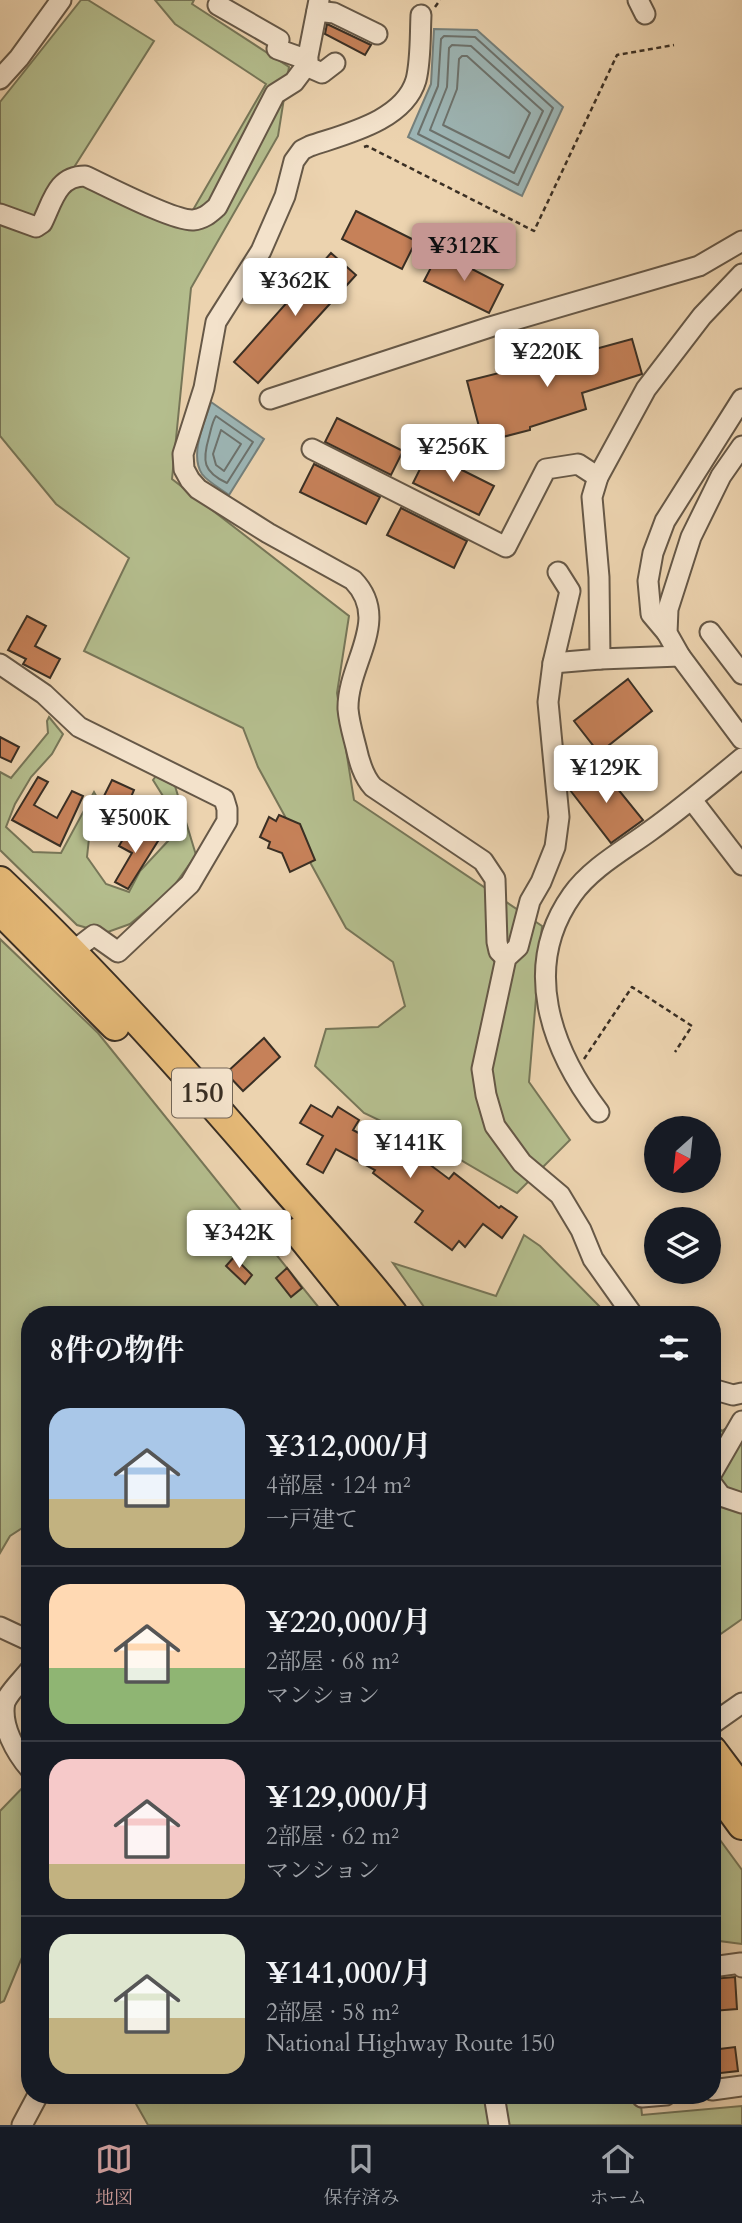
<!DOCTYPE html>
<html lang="ja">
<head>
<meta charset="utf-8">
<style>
	body { margin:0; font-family:Cardo,"Noto Serif JP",serif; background:#242831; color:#f1f3f6; height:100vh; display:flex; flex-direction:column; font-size:26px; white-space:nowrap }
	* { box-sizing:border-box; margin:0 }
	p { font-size:23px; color:#9ea1a6 }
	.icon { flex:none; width:38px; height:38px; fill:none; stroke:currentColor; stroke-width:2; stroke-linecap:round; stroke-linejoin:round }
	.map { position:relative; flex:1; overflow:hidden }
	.sheet { position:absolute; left:21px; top:1306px; width:700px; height:798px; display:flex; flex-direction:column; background:#171b24; border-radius:28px; box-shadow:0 4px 18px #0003 }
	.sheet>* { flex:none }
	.needle { width:46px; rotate:207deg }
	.buttons { position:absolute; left:644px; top:1116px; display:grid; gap:14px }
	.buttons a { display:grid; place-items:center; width:77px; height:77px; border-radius:50%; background:#171b24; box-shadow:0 4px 18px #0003; font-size:35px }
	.price { position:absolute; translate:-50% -60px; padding:0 16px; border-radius:7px; background:#fff; color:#222; font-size:23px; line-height:46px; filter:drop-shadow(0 2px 4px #0008) }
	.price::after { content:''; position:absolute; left:50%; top:42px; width:21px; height:16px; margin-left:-10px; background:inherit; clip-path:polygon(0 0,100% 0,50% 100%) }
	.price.on { background:#c59692; color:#111 }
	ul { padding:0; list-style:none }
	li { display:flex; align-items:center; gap:21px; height:175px; padding:0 28px }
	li+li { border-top:2px solid #363941 }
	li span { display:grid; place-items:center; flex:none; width:196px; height:140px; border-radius:21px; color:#555 }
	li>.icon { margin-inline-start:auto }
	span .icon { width:84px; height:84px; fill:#fffc; stroke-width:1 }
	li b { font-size:30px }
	h2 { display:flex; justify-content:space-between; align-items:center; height:84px; padding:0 28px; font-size:30px }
	.dock { display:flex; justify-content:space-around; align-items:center; height:98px; border-top:2px solid #363941; background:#171b24; font-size:19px; color:#9ea1a6 }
	.dock a { display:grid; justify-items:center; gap:4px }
	.dock .on { color:#c59692 }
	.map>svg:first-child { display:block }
	.green { fill:#b4bd8d; stroke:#777658; stroke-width:2 }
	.water { fill:#9db6b6; stroke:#75807c; stroke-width:2 }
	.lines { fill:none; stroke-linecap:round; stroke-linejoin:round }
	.shore { stroke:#6c726d; stroke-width:2 }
	.building { fill:#c68159; stroke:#3a2f24; stroke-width:2 }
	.minor-casing { stroke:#665847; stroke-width:23 }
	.highway-casing { stroke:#3a2f24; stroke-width:32 }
	.path { stroke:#3a2f24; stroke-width:2.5; stroke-dasharray:5 3.5; stroke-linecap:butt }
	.minor { stroke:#f3e2cb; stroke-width:19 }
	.highway { stroke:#e6ba78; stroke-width:28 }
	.labels { text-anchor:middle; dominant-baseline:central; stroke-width:5; stroke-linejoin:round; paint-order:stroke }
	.shield { fill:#f3e2cb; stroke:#726556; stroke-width:2 }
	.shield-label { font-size:28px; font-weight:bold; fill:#3a2f24 }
</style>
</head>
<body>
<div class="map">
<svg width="742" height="2125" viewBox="0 0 742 2125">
	<rect width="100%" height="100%" fill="#ecd3af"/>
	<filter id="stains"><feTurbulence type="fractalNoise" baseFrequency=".00286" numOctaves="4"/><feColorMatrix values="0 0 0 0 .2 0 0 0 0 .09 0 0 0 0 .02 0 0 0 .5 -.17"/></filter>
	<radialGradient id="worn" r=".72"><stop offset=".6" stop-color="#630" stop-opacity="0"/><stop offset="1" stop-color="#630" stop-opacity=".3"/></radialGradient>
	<g class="green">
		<polygon points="81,0 88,0 154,41 71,172 186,222 266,84 175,24 155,0 194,0 192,4 289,67 278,136 191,288 172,479 349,616 337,693 354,800 542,926 529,1082 570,1140 517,1193 452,1155 364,1113 315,1066 326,1029 378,1027 405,1006 393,962 346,928 258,767 243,728 84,651 129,558 56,504 0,436 0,102"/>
		<polygon points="49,717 63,734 52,754 31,777 15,804 6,827 33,852 61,853 94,792 99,801 90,829 87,857 106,884 129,892 140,871 168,841 168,804 153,780 156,776 175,786 196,855 171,890 130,924 105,933 77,925 0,850 0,772 11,778 48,733 47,721"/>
		<polygon points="0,939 98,1033 324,1314 30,1314 30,1372 24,1383 30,1390 30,1523 10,1536 0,1553"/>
		<polygon points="524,1235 540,1246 607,1314 429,1314 393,1263 496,1296"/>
		<polygon points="742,1417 742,1619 712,1640 712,1422 722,1431"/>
		<polygon points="30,1780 30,1938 4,2001 0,2003 0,1811"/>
		<polygon points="712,1829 742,1870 742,1944 712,1940"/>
		<polygon points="131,2095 640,2095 642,2115 742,2106 742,2125 148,2125"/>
	</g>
	<g class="water">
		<polygon points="434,29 477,30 563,107 522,196 408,137 431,84"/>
		<path d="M211 402 264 439 229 495C221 489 208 482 202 474 189 454 205 422 211 402Z"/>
	</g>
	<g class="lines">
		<g class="shore">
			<polygon points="444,36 475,37 553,108 518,185 418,134 438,86 441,39"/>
			<polygon points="452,45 471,46 543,111 514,173 430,130 447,87 449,48"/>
			<polygon points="462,56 467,56 530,113 509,158 443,125 457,89 459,59"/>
			<path d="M216 416 253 442 227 483C203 472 202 461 209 437 211 430 212 422 216 416Z"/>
			<polygon points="221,430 241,444 224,471 216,465 213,454"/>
		</g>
	</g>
	<g class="building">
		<polygon points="327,24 371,45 365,55 325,34"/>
		<polygon points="356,211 416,241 402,269 342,239"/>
		<polygon points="439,252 503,285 489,313 424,281"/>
		<polygon points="331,253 356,275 258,383 234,362"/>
		<polygon points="632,339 642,374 582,393 586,409 530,427 530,430 483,442 467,381 515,369 515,371"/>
		<polygon points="337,418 403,451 391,475 325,442"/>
		<polygon points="428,453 494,486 479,515 413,483"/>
		<polygon points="314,464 380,497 366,524 300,492"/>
		<polygon points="401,508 467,541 454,568 387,535"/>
		<polygon points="27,616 46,626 35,646 60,659 50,678 23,664 26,659 8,650"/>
		<polygon points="628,679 652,711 599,753 574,721"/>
		<polygon points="0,737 19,747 11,762 0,757"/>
		<polygon points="600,767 643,820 611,843 570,790"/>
		<polygon points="38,777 48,782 34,805 57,818 72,791 83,796 60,846 12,820"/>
		<polygon points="112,780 134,790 126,809 103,798"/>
		<polygon points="279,815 300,824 315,860 290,872 282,853 268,848 270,842 260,837 269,817 276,821"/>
		<polygon points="131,825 158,841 128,889 115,882 132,853 119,846"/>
		<polygon points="264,1038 280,1057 243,1091 226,1073"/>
		<polygon points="311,1105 332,1117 338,1107 359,1120 353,1130 390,1150 397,1140 449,1179 454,1173 499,1208 501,1206 517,1217 502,1238 483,1224 465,1247 459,1241 452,1250 415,1222 423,1211 373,1173 375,1170 336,1149 323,1173 307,1164 323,1136 300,1123"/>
		<polygon points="234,1257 252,1275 245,1284 226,1266"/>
		<polygon points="287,1268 302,1288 291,1297 276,1278"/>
		<polygon points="735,1977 737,2009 712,2011 712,1979"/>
		<polygon points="735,2047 738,2071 712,2074 712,2050"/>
	</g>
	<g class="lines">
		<g class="minor-casing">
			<g id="minor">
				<polyline points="638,0 645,14"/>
				<polyline points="218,5 279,40 277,49 308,60"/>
				<polyline points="317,11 334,13 377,34"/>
				<path d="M421 15C420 36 421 60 416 80 404 121 345 134 310 146L302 150 294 161 285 196 261 251 216 322 204 388 183 454 184 469 190 480 198 489 268 533 353 580C392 620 347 663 348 709 349 722 353 735 356 747 359 761 363 776 373 787L483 861 495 879 497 942 499 951 506 958"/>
				<polyline points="306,66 322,73 335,63"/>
				<polyline points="0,79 19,58 61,0"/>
				<path d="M0 214 36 227 42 223C53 201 57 176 85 176 107 186 173 221 193 220 204 219 210 213 217 207L275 94 294 82 306 66 319 0"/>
				<polyline points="270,399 490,327 699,266 742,241"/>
				<polyline points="742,446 721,476 691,537 668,609 667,633 680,656 742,739"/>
				<polyline points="312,449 506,547 546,469 578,464 598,477"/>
				<polyline points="558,572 570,591 553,663 548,702 559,817 555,847 541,882 530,901 518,947 506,958 482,1069 486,1095 495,1126 522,1163 560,1195 581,1230 593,1259 632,1314"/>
				<polyline points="710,632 742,674"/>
				<polyline points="667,633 651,614 648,581 653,553 665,521 742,399"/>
				<polyline points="680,656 600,659 599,577 592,497 598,477 646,389 702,316 742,274"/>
				<polyline points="553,663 600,659"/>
				<polyline points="0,664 44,694 79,727 224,799 227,809 227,821 190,884 118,952 94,935 72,952"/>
				<polyline points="692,800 742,865"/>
				<path d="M599 1112C551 1049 521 967 572 895 591 868 624 850 650 831 682 808 712 783 742 758"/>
				<polyline points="712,1389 733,1395 742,1393"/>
				<polyline points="712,1473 742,1421"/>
				<polyline points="712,1484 721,1496 742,1503"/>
				<polyline points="0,1627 30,1641"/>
				<path d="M30 1670C22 1680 10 1691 5 1702 0 1725 16 1753 30 1769"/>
				<polyline points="712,1724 742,1703"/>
				<polyline points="712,1967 741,1963 742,1967"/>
				<polyline points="712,2090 742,2086"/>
				<polyline points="494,2095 499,2125"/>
				<polyline points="642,2095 642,2097 666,2095"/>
				<polyline points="22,2125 38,2095"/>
			</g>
		</g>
		<g class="highway-casing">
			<g id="highway">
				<path d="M0 881C99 975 190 1077 279 1181 317 1225 358 1268 393 1314"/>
				<polyline points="0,910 115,1026"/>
				<polyline points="298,1232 364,1314"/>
				<polyline points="712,1750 742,1790"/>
				<polyline points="712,1784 742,1825"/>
			</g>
		</g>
		<g class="path">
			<polyline points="435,7 440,0"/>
			<polyline points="364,147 367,146 534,231 617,55 674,45"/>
			<polyline points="584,1059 632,987 692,1026 675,1052"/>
		</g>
		<use href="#minor" class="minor"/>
		<use href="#highway" class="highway"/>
	</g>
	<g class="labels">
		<rect class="shield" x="172" y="1068.5" width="60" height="49" rx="5"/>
		<g class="shield-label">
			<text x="202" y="1093">150</text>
		</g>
	</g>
	<rect width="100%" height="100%" filter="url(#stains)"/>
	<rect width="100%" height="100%" fill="url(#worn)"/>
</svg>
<div class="buttons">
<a><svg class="needle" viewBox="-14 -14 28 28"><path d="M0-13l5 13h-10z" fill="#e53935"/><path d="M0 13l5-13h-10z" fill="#9ea1a6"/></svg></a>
<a><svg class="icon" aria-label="layers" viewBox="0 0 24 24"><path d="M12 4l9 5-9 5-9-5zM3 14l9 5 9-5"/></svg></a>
</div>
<b class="price on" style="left:464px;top:283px">¥312K</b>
<b class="price" style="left:295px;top:318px">¥362K</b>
<b class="price" style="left:547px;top:389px">¥220K</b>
<b class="price" style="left:453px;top:484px">¥256K</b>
<b class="price" style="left:606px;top:805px">¥129K</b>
<b class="price" style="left:135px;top:855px">¥500K</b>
<b class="price" style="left:410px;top:1180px">¥141K</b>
<b class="price" style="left:239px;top:1270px">¥342K</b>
<section class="sheet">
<h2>8件の物件<svg class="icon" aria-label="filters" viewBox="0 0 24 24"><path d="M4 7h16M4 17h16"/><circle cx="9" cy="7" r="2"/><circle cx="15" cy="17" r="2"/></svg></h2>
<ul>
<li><span style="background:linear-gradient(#a9c7e8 65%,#c2b280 0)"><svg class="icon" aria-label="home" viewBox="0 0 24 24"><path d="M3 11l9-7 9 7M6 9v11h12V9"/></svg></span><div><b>¥312,000/月</b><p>4部屋 · 124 m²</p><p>一戸建て</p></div></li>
<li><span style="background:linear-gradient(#ffd9b3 60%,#8fb573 0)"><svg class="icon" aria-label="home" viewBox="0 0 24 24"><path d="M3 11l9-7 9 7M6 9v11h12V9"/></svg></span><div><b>¥220,000/月</b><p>2部屋 · 68 m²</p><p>マンション</p></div></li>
<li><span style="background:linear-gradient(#f6c9c9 75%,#c2b280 0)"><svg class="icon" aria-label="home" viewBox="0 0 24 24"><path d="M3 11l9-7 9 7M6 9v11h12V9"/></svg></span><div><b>¥129,000/月</b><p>2部屋 · 62 m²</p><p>マンション</p></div></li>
<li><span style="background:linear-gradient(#dfe7d0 60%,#c2b280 0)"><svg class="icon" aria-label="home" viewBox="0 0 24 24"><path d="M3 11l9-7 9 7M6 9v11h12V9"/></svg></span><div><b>¥141,000/月</b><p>2部屋 · 58 m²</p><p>National Highway Route 150</p></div></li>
</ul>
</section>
</div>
<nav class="dock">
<a class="on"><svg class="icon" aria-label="map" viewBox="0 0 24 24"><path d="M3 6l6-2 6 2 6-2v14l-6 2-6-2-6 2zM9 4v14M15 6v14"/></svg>地図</a>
<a><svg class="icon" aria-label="saved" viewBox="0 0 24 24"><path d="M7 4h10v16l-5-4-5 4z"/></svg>保存済み</a>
<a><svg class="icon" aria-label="home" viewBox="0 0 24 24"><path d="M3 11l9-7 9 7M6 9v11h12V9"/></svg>ホーム</a>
</nav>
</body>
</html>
